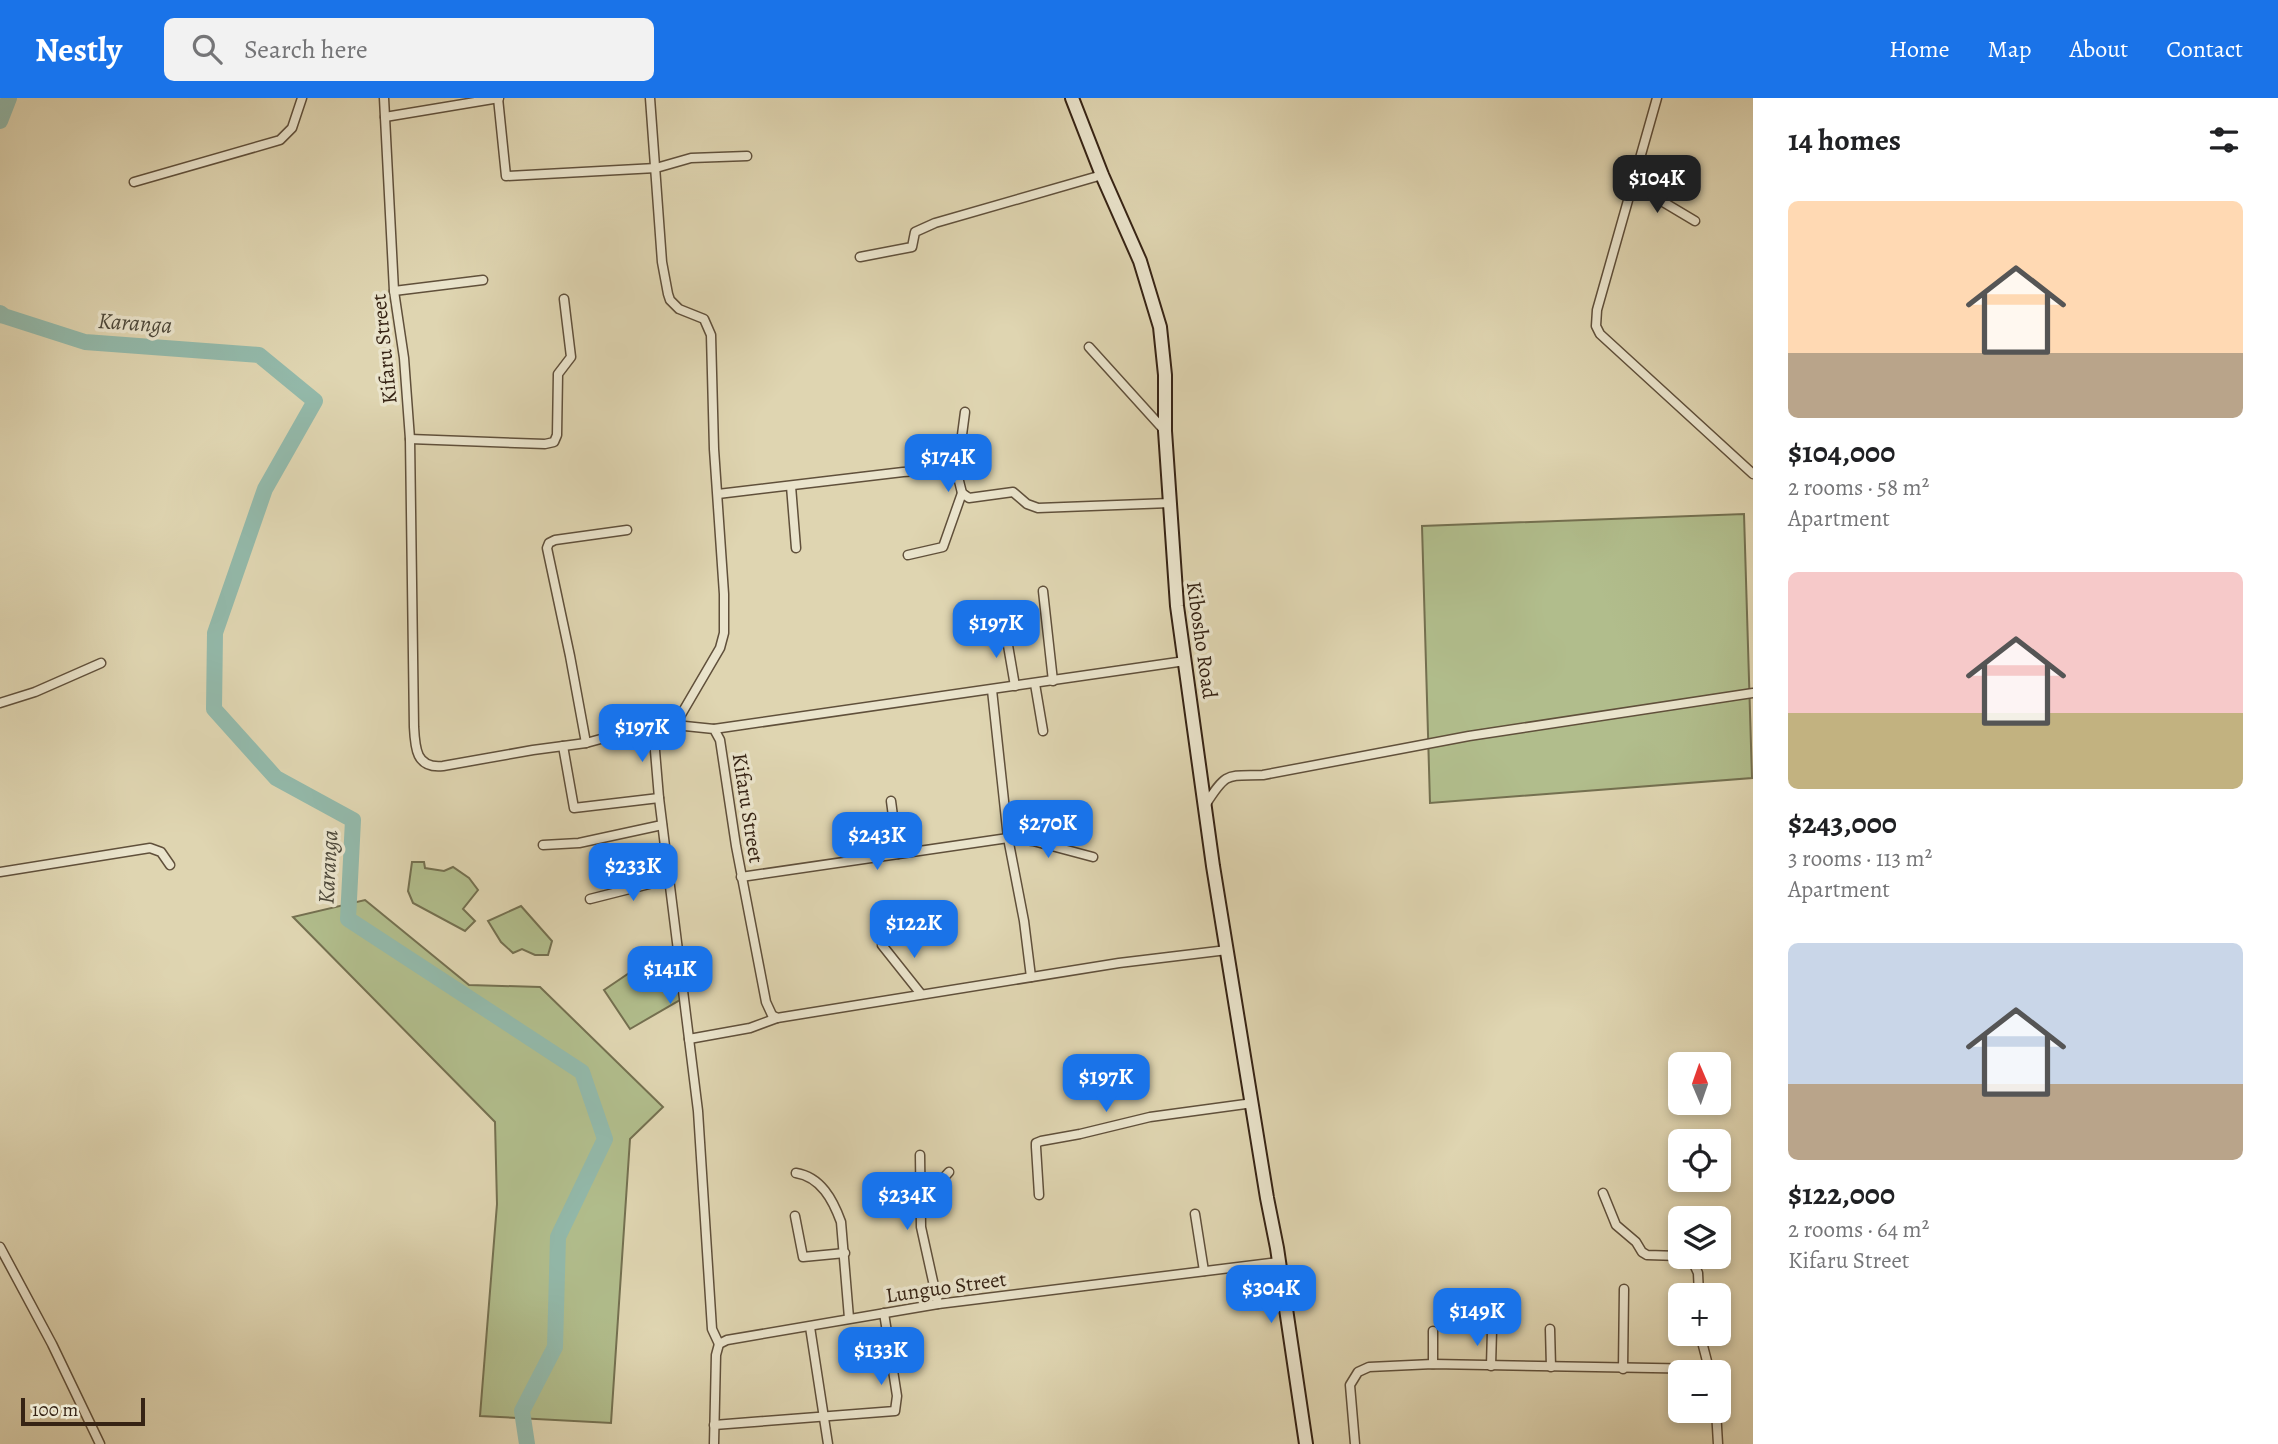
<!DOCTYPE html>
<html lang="en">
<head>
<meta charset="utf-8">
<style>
	body { margin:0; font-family:Alegreya,serif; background:#f2f2f2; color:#202124; height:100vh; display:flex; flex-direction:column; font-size:26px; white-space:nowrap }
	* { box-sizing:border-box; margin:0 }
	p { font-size:23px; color:#757577 }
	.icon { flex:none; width:38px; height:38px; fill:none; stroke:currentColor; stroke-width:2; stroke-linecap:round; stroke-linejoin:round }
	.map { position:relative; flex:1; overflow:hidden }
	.side { display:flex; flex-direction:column; background:#fff; width:525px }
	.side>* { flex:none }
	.needle { width:46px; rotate:358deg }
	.fabs { position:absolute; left:1668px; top:954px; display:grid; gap:14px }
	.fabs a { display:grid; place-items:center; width:63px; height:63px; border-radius:10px; background:#fff; box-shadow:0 4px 10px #0003; font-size:35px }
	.scale { position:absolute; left:21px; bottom:18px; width:124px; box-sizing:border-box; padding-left:7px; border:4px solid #362314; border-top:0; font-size:19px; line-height:24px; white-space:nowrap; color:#362314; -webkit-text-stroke:5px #eae4cc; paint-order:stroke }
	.price { position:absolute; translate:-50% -60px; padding:0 16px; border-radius:14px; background:#1a73e8; color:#fff; font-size:23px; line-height:46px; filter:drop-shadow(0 2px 4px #0008) }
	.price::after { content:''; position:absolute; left:50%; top:42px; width:21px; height:16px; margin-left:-10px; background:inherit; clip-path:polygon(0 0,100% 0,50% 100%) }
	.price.current { background:#222; color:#fff }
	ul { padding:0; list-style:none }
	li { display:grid; align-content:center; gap:14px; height:371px; padding:0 35px }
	li span { display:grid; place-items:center; height:217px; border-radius:10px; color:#555 }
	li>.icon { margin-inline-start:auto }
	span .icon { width:126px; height:126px; fill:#fffc; stroke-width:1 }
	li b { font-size:30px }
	h2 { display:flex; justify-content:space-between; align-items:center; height:84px; padding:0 35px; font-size:30px }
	header { display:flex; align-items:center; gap:42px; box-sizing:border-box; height:98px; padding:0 35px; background:#1a73e8; color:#fff }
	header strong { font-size:33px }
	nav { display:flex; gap:38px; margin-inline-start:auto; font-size:24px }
	.search { width:490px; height:63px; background:#f2f2f2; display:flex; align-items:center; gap:18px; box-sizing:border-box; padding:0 24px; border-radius:10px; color:#757577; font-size:26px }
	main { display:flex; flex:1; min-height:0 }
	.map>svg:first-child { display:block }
	.green { fill:#b1bd8c; stroke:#747050; stroke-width:2 }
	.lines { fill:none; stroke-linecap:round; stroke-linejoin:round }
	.stream { stroke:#6e7d6e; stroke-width:2.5 }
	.river { stroke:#93b9aa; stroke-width:16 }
	.minor-casing { stroke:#60503b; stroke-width:11 }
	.secondary-casing { stroke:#362314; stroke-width:16 }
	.minor { stroke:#eae4cc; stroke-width:8 }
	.secondary { stroke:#eae4cc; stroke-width:12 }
	.labels { text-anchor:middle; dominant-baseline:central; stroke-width:7; stroke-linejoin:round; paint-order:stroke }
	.street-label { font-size:21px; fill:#362314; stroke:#eae4cc }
	.water-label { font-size:23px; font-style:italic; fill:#4d483a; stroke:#eae4cc }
</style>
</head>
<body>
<header>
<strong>Nestly</strong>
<div class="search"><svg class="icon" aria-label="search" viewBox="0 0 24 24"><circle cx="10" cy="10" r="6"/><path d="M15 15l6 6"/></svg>Search here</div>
<nav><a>Home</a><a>Map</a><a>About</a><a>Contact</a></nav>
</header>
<main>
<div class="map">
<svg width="1753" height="1346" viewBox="0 0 1753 1346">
	<rect width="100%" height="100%" fill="#dfd5b1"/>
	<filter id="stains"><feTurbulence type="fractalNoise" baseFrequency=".00286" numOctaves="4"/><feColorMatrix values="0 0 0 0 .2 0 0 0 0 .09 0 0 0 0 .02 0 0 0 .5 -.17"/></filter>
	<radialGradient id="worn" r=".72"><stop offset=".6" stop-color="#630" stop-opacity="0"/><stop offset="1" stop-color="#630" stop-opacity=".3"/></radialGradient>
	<g class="green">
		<polygon points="1744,416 1752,680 1430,705 1422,428"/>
		<polygon points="412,764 424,764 425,770 444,773 453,769 469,780 478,792 463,811 475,823 465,833 413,805 408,793"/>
		<polygon points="365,802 469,887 540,889 663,1009 630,1041 611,1325 480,1318 497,1106 495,1024 293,819"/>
		<polygon points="521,808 552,843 548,857 535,857 522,851 513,855 501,844 488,823"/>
		<polygon points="644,865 685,899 630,931 604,892"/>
	</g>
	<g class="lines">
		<polyline class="stream" points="8,0 9,0"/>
		<g class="river">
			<polyline points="0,23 9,0"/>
			<polyline points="0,215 4,218 85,244 259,257 315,303 265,391 215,535 214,611 276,680 353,722 348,821 582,974 605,1041 558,1139 555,1249 522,1313 527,1346"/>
		</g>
		<g class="minor-casing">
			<g id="minor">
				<path d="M384 0 394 193 404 260 410 341 414 629C415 650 416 671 443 668L533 652 586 645 641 630 675 627 714 631 720 642 736 748 766 904 772 917 777 920 1119 865 1227 852"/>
				<polyline points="498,0 506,78 656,70 691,60 747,58"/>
				<polyline points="650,0 662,164 668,196 670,202 679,211 704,221 711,237 714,351 724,496 724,535 720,550 675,627"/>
				<polyline points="1657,0 1597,212 1596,228 1600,236 1753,376"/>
				<polyline points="385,19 499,0"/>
				<polyline points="134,84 280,42 292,30 302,0"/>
				<polyline points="1633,86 1695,123"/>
				<polyline points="860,159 912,149 915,134 935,125 1102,77"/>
				<polyline points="394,193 483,182"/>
				<polyline points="1089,249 1165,333"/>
				<polyline points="410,341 545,346 554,344 557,337 558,276 571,259 564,201"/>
				<polyline points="957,375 965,314"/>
				<polyline points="791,388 796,450"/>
				<polyline points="718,396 903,374 949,371 957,375 962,395 969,400 1013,394 1027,406 1038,410 1170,405"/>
				<polyline points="908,457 943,449 962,395"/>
				<polyline points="1043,493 1053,583"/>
				<polyline points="1005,530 1015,588"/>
				<polyline points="1035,586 1043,633"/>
				<polyline points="992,592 1008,740 1024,823 1031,879"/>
				<polyline points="0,605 35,594 101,565"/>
				<polyline points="653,629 659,700"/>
				<polyline points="714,631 1185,563"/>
				<polyline points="586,645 570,558 547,450 549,445 555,442 627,432"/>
				<polyline points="563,648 574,710 659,700 698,1013 712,1231 719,1246"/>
				<polyline points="891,703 898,756"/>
				<path d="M1206 706C1227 673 1227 678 1263 677L1469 638 1753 595"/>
				<polyline points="543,747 579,745 662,727"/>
				<polyline points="0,774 150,750 161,754 170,767"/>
				<polyline points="741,779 1008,740 1033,743 1093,759"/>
				<polyline points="590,801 669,781"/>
				<polyline points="882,847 921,896"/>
				<polyline points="689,941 750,930 777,920"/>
				<polyline points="920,1057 921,1129 938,1206"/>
				<path d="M796 1075C821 1079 833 1102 841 1124L849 1220"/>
				<polyline points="1603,1095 1616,1127 1636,1144 1642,1154 1647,1157 1680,1158"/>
				<polyline points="1039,1097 1036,1049 1036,1045 1041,1043 1080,1036 1150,1019 1253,1005"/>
				<polyline points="919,1107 949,1074"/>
				<polyline points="1195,1116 1204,1173"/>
				<polyline points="795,1118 803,1159 845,1155"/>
				<polyline points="0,1149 52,1246 100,1346"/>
				<polyline points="1680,1158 1692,1162 1698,1175 1699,1197"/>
				<polyline points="810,1229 828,1346"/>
				<polyline points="1550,1231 1551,1269"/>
				<polyline points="1433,1233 1433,1266"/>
				<polyline points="1700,1236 1709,1271"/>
				<polyline points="1491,1268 1492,1232"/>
				<polyline points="1623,1271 1624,1191"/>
				<polyline points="1716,1312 1718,1346"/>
				<polyline points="714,1327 895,1313 897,1298 884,1215"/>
				<polyline points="714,1346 716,1257 719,1246 727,1242 938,1206 1279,1164"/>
				<polyline points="1355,1346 1350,1287 1358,1274 1369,1269 1433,1266 1709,1271 1711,1274"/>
			</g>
		</g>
		<g class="secondary-casing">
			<polyline id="secondary" points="1072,0 1102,77 1140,163 1160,229 1165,277 1165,333 1177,508 1213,768 1267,1100 1277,1150 1306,1346"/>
		</g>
		<use href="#minor" class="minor"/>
		<use href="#secondary" class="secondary"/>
	</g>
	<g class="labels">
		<g class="street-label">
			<text transform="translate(384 251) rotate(-96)">Kifaru Street</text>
			<text transform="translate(1202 542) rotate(82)">Kibosho Road</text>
			<text transform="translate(748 710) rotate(81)">Kifaru Street</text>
			<text transform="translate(946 1189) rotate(-8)">Lunguo Street</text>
		</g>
		<g class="water-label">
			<text transform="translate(135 225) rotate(4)">Karanga</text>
			<text transform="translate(328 769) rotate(-87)">Karanga</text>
		</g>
	</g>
	<rect width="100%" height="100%" filter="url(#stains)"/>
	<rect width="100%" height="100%" fill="url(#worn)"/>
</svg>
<div class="fabs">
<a><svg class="needle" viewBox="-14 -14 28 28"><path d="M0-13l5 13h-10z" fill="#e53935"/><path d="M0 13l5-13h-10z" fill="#757577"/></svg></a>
<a><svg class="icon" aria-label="locate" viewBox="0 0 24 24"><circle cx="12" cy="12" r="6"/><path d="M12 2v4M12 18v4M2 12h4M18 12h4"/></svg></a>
<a><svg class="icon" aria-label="layers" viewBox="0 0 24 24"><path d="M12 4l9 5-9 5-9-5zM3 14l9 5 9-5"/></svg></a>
<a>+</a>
<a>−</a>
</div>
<div class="scale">100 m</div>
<b class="price current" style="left:1657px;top:117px">$104K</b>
<b class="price" style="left:948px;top:396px">$174K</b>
<b class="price" style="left:996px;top:562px">$197K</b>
<b class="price" style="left:642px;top:666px">$197K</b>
<b class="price" style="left:1048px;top:762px">$270K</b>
<b class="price" style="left:877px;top:774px">$243K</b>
<b class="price" style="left:633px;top:805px">$233K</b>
<b class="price" style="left:914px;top:862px">$122K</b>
<b class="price" style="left:670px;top:908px">$141K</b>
<b class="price" style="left:1106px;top:1016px">$197K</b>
<b class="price" style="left:907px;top:1134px">$234K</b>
<b class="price" style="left:1271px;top:1227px">$304K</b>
<b class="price" style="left:1477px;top:1250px">$149K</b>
<b class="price" style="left:881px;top:1289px">$133K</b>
</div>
<section class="side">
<h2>14 homes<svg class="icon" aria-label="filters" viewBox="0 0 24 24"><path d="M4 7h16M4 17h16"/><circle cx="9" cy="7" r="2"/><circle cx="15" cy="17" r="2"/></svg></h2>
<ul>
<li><span style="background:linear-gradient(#ffd9b3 70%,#b9a48a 0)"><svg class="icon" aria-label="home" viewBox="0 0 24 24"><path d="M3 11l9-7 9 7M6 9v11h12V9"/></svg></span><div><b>$104,000</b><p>2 rooms · 58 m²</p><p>Apartment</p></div></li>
<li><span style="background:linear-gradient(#f6c9c9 65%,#c2b280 0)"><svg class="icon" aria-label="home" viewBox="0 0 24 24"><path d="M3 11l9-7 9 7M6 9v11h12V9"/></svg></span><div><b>$243,000</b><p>3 rooms · 113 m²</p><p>Apartment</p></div></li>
<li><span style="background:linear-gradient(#c9d6e8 65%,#b9a48a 0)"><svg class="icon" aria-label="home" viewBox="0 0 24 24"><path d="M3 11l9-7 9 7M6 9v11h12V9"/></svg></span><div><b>$122,000</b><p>2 rooms · 64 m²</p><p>Kifaru Street</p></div></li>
</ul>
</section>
</main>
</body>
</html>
